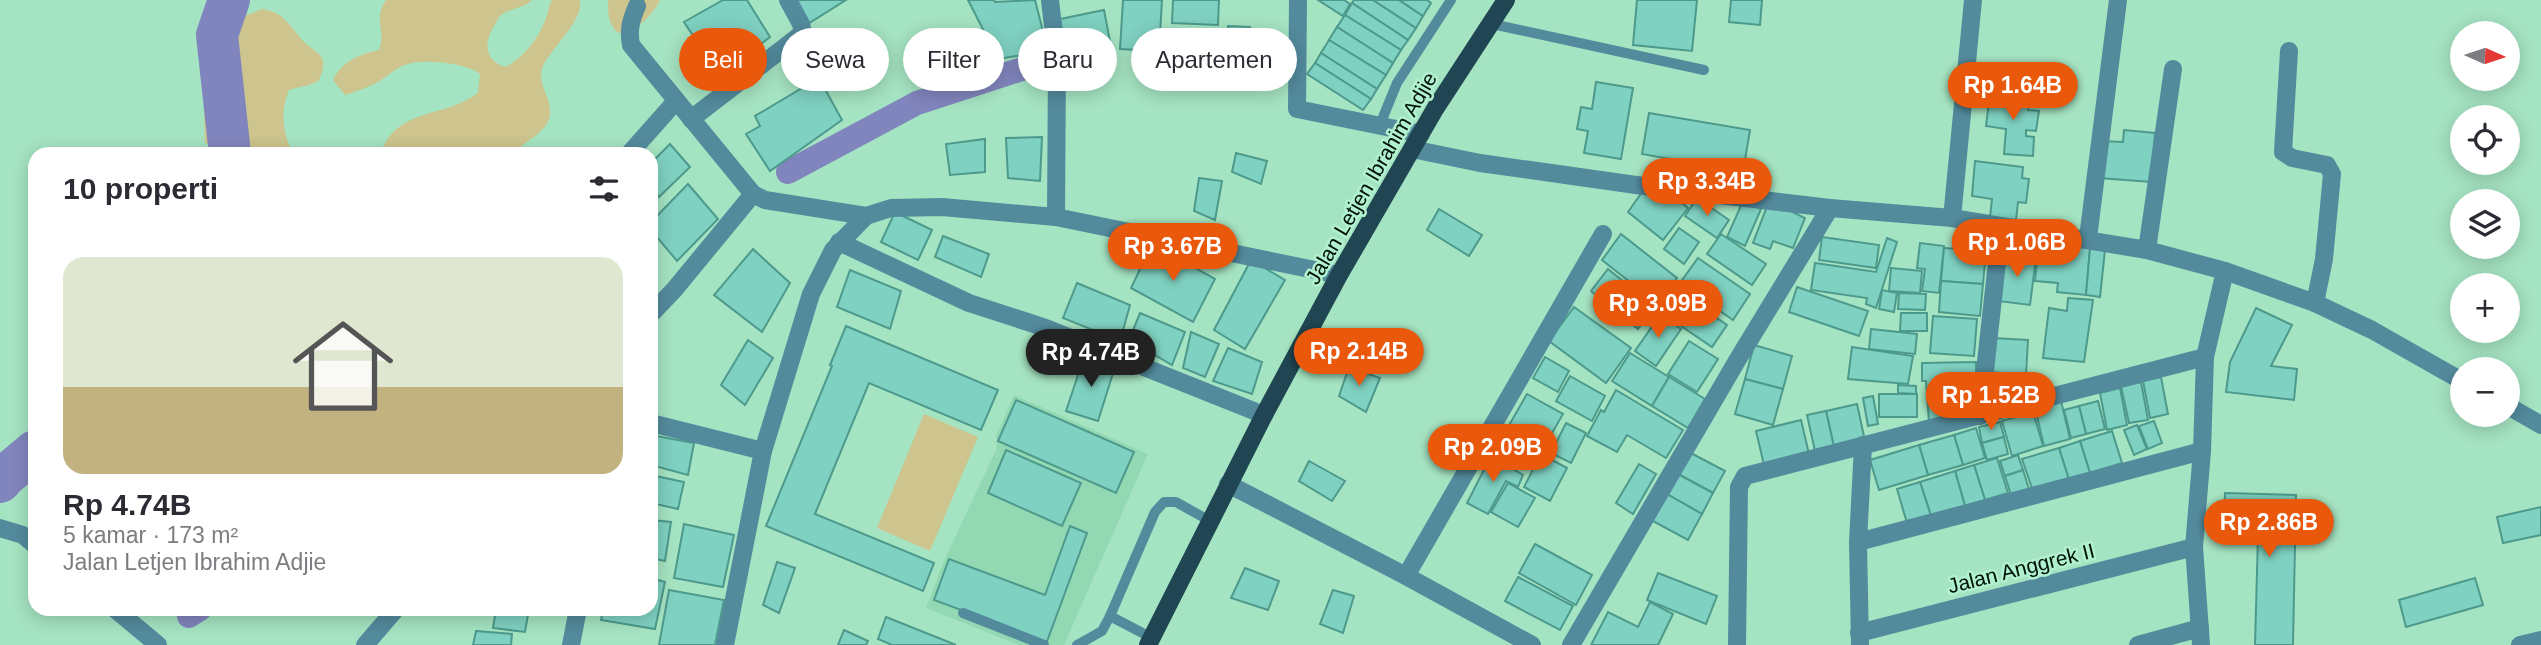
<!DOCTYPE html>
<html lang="id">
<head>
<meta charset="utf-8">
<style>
	body { margin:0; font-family:Helvetica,sans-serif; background:#f7f7f7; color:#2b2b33; height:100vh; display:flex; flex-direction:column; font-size:26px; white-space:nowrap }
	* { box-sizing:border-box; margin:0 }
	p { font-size:23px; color:#7c7c81 }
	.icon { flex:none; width:38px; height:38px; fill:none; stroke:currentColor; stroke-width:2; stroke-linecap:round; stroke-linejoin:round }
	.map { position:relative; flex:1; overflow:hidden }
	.drawer { position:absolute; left:28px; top:147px; width:630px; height:469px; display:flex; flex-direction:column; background:#fff; border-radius:21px; box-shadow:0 4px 18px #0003 }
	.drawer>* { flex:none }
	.banner { position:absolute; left:679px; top:28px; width:665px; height:63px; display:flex; gap:14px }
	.needle { width:46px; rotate:93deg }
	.tools { position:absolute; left:2450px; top:21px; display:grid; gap:14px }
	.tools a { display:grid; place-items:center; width:70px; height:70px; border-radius:50%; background:#fff; box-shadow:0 4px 18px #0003; font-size:35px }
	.price { position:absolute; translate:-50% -60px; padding:0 16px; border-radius:24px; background:#ea580c; color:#fff; font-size:23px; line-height:46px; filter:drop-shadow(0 2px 4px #0008) }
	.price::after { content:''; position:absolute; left:50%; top:42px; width:21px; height:16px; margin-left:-10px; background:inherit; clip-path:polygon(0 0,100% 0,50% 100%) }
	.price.active { background:#222; color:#fff }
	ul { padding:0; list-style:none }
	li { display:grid; align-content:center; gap:14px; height:371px; padding:0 35px }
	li+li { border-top:2px solid #e1e1e2 }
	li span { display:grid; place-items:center; height:217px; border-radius:21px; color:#555 }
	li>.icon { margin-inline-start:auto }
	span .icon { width:126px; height:126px; fill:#fffc; stroke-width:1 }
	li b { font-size:30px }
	h2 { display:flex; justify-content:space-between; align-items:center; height:84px; padding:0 35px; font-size:30px }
	.tag { padding:0 24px; border-radius:32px; background:#fff; box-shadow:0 4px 18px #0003; font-size:24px; line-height:63px }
	.tag.active { background:#ea580c; color:#fff }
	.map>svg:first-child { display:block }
	.built { fill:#92d8b3 }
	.green { fill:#cdc58d }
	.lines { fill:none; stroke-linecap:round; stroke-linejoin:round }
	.canal { stroke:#8185bd; stroke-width:24 }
	.river { stroke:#8185bd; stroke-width:42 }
	.building { fill:#7fd1c1; stroke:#4d9a8c; stroke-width:2 }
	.service { stroke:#538b9d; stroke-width:10 }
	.minor { stroke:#538b9d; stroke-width:18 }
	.tertiary { stroke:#538b9d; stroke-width:18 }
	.primary { stroke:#1f4652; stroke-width:18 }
	.labels { text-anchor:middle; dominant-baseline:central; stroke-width:5; stroke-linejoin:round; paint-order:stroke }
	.street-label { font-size:21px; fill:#001308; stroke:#b2f1cf }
</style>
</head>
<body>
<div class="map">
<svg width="2541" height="645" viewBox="0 0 2541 645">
	<rect width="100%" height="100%" fill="#a5e4c2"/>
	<polygon class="built" points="1014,395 1148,454 1064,645 1019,645 926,608 943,563 997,448 996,436"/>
	<g class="green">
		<path d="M386 0H532C524 8 512 8 502 14 498 17 496 23 493 28 483 44 486 61 505 67 522 59 537 40 544 23 548 15 548 7 552 0H580C584 20 552 47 543 66 535 84 555 101 549 119 543 136 523 141 514 154H380C398 106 444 119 478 93L480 74C467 63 421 58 405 65 396 68 389 75 381 80 370 87 357 91 345 95L333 80C342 61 360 54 379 50 387 29 372 22 386 0Z"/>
		<path d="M608 0H660C651 17 638 30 618 33 608 24 608 14 608 0Z"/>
		<path d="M262 9C285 12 291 28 305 43 310 48 318 51 322 58 325 65 322 74 319 80 309 87 300 86 289 90 280 111 282 135 294 154H219L205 142 204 113 206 105 229 58 245 16Z"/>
		<polygon points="924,414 978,437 930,551 877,528"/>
	</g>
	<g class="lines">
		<g class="canal">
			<polyline points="788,172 917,103 1028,67"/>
			<polyline points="189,616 200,609"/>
		</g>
		<g class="river">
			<polyline points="229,0 217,35 230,154"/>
			<polyline points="0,482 5,476 35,451"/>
		</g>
	</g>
	<g class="building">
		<polygon points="723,0 747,0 770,37 720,76 684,22"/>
		<polygon points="792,0 846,0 806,25"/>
		<polygon points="968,0 994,0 995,2 1035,0 1048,51 998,59"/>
		<polygon points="1123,0 1162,0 1159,51 1120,49"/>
		<polygon points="1173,0 1219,0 1218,25 1172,23"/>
		<polygon points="1318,0 1344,0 1350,4 1343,16"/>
		<polygon points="1354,0 1373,0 1416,28 1408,40 1352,3"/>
		<polygon points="1373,0 1399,0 1423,16 1416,28"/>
		<polygon points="1399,0 1427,0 1431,3 1423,16"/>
		<polygon points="1637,0 1697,0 1692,51 1633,45"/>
		<polygon points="1731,0 1762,0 1760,25 1729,22"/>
		<polygon points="1352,3 1408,40 1401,50 1345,15"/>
		<polygon points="1104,10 1112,52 1068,61 1060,19"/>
		<polygon points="1345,15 1401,50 1393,63 1337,27"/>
		<polygon points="1228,26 1250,27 1249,50 1230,49 1230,55 1178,53 1179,32 1228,34"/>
		<polygon points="1337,27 1393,63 1386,75 1329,40"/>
		<polygon points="1329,40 1386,75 1377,89 1321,53"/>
		<polygon points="1321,53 1377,89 1371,99 1315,63"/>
		<polygon points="1194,57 1224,58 1224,78 1193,77"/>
		<polygon points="1315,63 1371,99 1363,110 1307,74"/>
		<polygon points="819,78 842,120 770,171 746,134 760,126 755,116"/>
		<polygon points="1596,82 1633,88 1621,159 1584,153 1588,131 1577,129 1581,107 1592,109"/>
		<polygon points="1990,93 2030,98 2028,110 2039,111 2036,131 2026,130 2026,136 2034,137 2033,156 2004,154 2006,129 1986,126"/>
		<polygon points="1649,113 1750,130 1743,172 1642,154"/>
		<polygon points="2124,130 2155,133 2151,182 2099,178 2102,141 2123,142"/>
		<polygon points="1042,137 1040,181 1008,178 1006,138"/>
		<polygon points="985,139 985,172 950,175 946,144"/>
		<polygon points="670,144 690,167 659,197 651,188 651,163"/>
		<polygon points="1236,153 1267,161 1261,184 1232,172"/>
		<polygon points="1975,161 2023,167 2022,178 2029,179 2026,203 2018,202 2016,220 1990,217 1992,199 1972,196"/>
		<polygon points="1199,178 1222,181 1215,220 1194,211"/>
		<polygon points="688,184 718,219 677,261 651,230 651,222"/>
		<polygon points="1645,188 1661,200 1667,191 1688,208 1663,240 1628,212"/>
		<polygon points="1697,198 1729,220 1717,238 1685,216"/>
		<polygon points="1743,201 1761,209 1745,246 1727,237"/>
		<polygon points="1769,201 1805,218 1793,248 1773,241 1770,249 1753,243"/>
		<polygon points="1439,209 1482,235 1469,256 1427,230"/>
		<polygon points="895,212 932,230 918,260 881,242"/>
		<polygon points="1679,228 1699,242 1684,264 1664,249"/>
		<polygon points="1621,234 1677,278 1658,304 1602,260"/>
		<polygon points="1721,234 1766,264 1752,285 1707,254"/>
		<polygon points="943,236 989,254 981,277 935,257"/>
		<polygon points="1822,237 1879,245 1876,268 1819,260"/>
		<polygon points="1887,238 1897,242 1876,308 1866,304 1867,298 1811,290 1815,263 1876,272"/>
		<polygon points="1920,243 1944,246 1939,293 1922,291 1925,269 1917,268"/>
		<polygon points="1152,244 1215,279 1193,322 1131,288"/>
		<polygon points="2062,245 2090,248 2086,295 2057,292 2058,283 2035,281 2038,249 2061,251"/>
		<polygon points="1944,248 1986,251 1983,284 1941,281"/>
		<polygon points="2090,248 2105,250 2100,297 2086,295"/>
		<polygon points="753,249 790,283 762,332 714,295"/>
		<polygon points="2005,253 2036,257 2030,305 1998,301"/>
		<polygon points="1698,258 1750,294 1733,320 1680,283"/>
		<polygon points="1251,260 1285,280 1245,349 1214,330"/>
		<polygon points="1891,268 1922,271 1920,293 1889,291"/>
		<polygon points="1608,269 1655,307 1638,329 1591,291"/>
		<polygon points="850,270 901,291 890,329 837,307"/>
		<polygon points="1941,281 1983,284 1980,316 1939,312"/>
		<polygon points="1077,283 1130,305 1120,341 1063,318"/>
		<polygon points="1797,287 1868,311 1859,336 1789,312"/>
		<polygon points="1882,290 1897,293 1894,312 1879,309"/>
		<polygon points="1680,293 1727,325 1712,347 1665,315"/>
		<polygon points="1899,293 1926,294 1925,310 1898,309"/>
		<polygon points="2068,298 2093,300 2084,362 2043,358 2049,308 2067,311"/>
		<polygon points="1574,307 1631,348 1606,383 1549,341"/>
		<polygon points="2256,308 2292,325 2271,366 2297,369 2294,400 2226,392 2230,362"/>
		<polygon points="1140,313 1185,332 1172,365 1129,340"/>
		<polygon points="1901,313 1927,313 1927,331 1900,331"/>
		<polygon points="1660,315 1681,329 1656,366 1635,351"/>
		<polygon points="1933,316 1977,319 1974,356 1930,353"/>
		<polygon points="846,326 998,390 981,430 869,383 815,514 934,563 923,591 766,526 832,366 830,365"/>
		<polygon points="1871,329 1917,334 1915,354 1869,349"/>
		<polygon points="1191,332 1219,344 1205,377 1183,368"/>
		<polygon points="1993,338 2028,340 2026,375 1991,372"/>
		<polygon points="748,340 773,358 745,405 721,385"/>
		<polygon points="1689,341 1718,359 1697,392 1668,374"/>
		<polygon points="1754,345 1792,356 1783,389 1745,379"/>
		<polygon points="1852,347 1913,356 1908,384 1848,379"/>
		<polygon points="1228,348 1262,362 1252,394 1213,381"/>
		<polygon points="1630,353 1669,377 1652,406 1612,381"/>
		<polygon points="1084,357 1115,367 1098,421 1066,411"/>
		<polygon points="1545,357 1569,371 1558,392 1533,378"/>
		<polygon points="1976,362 1976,380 1967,380 1970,412 1929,422 1926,381 1922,381 1922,363"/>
		<polygon points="1349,367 1380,378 1366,412 1339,396"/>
		<polygon points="1570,376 1605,396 1592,421 1556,401"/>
		<polygon points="1669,377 1705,399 1688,428 1652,406"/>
		<polygon points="2161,377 2168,414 2150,418 2143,381"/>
		<polygon points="1745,379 1783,389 1773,425 1735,414"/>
		<polygon points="2141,382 2148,420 2129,423 2121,386"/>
		<polygon points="1898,385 1916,386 1916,394 1898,393"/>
		<polygon points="2023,388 2023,403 1987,405 1986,390"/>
		<polygon points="2120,388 2127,425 2107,430 2100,393"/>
		<polygon points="1616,390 1683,430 1666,458 1627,435 1617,452 1587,436 1601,410 1604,412"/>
		<polygon points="1527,394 1563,414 1544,447 1541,445 1533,458 1505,442 1512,429 1508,427"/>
		<rect x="1879" y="394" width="38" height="23"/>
		<polygon points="1873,396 1878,424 1868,426 1863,398"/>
		<polygon points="1016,400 1134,452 1116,493 998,441"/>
		<polygon points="2061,401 2070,439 2044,446 2035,408"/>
		<polygon points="2098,401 2105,429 2086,434 2079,406"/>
		<polygon points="1857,404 1865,441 1834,447 1826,411"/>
		<polygon points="2079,406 2086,434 2071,438 2064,410"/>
		<polygon points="1826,411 1834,447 1815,451 1807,415"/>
		<polygon points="2033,412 2043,446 2012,456 2002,421"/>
		<polygon points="1801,420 1809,454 1764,465 1756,431"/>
		<polygon points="2154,421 2162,443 2148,449 2139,426"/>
		<polygon points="2000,422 2004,437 1982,443 1979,427"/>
		<polygon points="1566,423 1586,433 1571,463 1551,453"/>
		<polygon points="2137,425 2147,449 2134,455 2124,430"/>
		<polygon points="1976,428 1985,458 1963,465 1954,435"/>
		<polygon points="2112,431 2122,463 2090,473 2080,441"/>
		<polygon points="651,435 694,443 688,475 651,465"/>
		<polygon points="1954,435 1963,465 1928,475 1919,445"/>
		<polygon points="2004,437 2008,454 1987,460 1982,443"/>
		<polygon points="2080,441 2090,473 2069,480 2059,448"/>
		<polygon points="1919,445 1928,475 1879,490 1870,460"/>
		<polygon points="2059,448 2069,480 2033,491 2022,459"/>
		<polygon points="1006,450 1081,483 1062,526 988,493"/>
		<polygon points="1687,451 1725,471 1713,493 1676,473"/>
		<polygon points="1541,454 1567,468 1550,501 1524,487"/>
		<polygon points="2018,455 2023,470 2005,476 2000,461"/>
		<polygon points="1491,456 1523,475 1518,487 1506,481 1488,514 1467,503"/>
		<polygon points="1997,458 2008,493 1985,500 1974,465"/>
		<polygon points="1309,461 1345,481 1332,501 1299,481"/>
		<polygon points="1639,464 1656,474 1633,514 1616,503"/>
		<polygon points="1974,465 1985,500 1965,506 1955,471"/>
		<polygon points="2023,470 2029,489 2011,495 2005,476"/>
		<polygon points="1955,471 1965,506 1931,516 1920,482"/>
		<polygon points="1676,473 1713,493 1702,514 1665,493"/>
		<polygon points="651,475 684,482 678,509 651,503"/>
		<polygon points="1920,482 1931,516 1907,523 1897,489"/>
		<polygon points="1508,483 1535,498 1518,527 1491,512"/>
		<polygon points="1665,493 1702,514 1688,540 1651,520"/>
		<polygon points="2225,493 2296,495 2293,645 2255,645 2258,535 2224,533"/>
		<polygon points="2541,507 2541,535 2503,543 2497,517"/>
		<polygon points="651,520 671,522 665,561 651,558"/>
		<polygon points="684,524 734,535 723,587 674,578"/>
		<polygon points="1070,526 1087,533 1046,644 1031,636 934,600 949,559 1045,595"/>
		<polygon points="1535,544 1592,575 1576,605 1519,573"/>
		<polygon points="777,562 795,568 779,613 763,605"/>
		<polygon points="1245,568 1279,581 1268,610 1231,598"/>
		<polygon points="1658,573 1717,596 1706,624 1647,600"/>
		<polygon points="1518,577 1573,606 1560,630 1505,601"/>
		<polygon points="651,578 665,582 655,629 601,620 603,609 651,609"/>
		<polygon points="2475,578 2483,605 2406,627 2399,600"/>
		<polygon points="669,590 724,600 715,645 659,645"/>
		<polygon points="1333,590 1354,596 1343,633 1320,624"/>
		<polygon points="1650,602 1673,614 1658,645 1591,645 1608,612 1638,627"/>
		<polygon points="496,609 529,609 525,632 493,628"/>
		<polygon points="886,617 956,645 892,645 878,639"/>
		<polygon points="844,630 868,641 866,645 838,645"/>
		<polygon points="476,631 512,634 511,645 473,645"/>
	</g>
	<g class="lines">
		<g class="service">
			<polyline points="1492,24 1704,70"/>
			<polyline points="1379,127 1397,83 1451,0"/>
			<polyline points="963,613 1044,645"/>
			<polyline points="1110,616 1152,638"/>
			<polyline points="1077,645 1102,631 1110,616 1155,512 1164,502 1176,502 1210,521"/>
		</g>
		<g class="minor">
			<polyline points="1050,0 1057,62 1056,217"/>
			<polyline points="1298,0 1297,109 1421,134"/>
			<path d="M637 6C631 20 628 30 631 45L753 194 765 200 866 216"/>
			<polyline points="2289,51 2283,152 2292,158 2327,165 2332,174 2324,259 2315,303"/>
			<polyline points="691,119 803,33 801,24 788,0"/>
			<polyline points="1412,149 1480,163 1636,185 1830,208 1952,218 2147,250 2225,271 2315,303 2372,330 2462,381"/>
			<polyline points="629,154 676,101"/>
			<polyline points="1952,218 1973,0"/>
			<polyline points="2088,238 2118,0"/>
			<polyline points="839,242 969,303 1046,328 1264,415"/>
			<polyline points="2147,250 2173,69"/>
			<polyline points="651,314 674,290 753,194"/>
			<polyline points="2508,406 2541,425"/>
			<polyline points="1980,416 2001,226"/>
			<polyline points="651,423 763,451"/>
			<polyline points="1228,484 1406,576 1532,645"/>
			<polyline points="0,528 23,535 35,545"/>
			<polyline points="1858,542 2202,451"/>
			<polyline points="1406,576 1603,234"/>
			<polyline points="115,609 158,645"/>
			<polyline points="1859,633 2194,547"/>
			<polyline points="365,645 396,609"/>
			<polyline points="571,645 578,609"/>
			<polyline points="725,645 763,451 811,294 833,250 866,216 891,208 942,207 1056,217 1339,275"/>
			<polyline points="1571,645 1738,359 1830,208"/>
			<polyline points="1737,645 1739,487 1745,476 2205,357"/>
			<polyline points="1860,645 1858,542 1863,445"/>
			<polyline points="2138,645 2200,628"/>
			<polyline points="2201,645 2194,547 2202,451 2205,357 2225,271"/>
		</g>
		<polyline class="tertiary" points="2520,645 2541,640"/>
		<polyline class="primary" points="1148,645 1264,415 1339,275 1435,109 1506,0"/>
	</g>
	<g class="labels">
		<g class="street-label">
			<text transform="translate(1371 178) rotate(-60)">Jalan Letjen Ibrahim Adjie</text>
			<text transform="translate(2021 568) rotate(-14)">Jalan Anggrek II</text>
		</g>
	</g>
</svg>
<div class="tools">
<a><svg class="needle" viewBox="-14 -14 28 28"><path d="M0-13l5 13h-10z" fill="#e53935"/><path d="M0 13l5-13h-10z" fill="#7c7c81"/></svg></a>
<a><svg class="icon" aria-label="locate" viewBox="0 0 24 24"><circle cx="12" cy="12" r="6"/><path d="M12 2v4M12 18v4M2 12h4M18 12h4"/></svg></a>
<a><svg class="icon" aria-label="layers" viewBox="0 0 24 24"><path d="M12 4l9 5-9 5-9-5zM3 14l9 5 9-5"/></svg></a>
<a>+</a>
<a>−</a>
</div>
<b class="price" style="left:2013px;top:122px">Rp 1.64B</b>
<b class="price" style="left:1707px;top:218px">Rp 3.34B</b>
<b class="price" style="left:2017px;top:279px">Rp 1.06B</b>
<b class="price" style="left:1173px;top:283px">Rp 3.67B</b>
<b class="price" style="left:1658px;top:340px">Rp 3.09B</b>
<b class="price" style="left:1359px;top:388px">Rp 2.14B</b>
<b class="price active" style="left:1091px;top:389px">Rp 4.74B</b>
<b class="price" style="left:1991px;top:432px">Rp 1.52B</b>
<b class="price" style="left:1493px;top:484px">Rp 2.09B</b>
<b class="price" style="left:2269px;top:559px">Rp 2.86B</b>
<div class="banner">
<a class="tag active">Beli</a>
<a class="tag">Sewa</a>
<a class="tag">Filter</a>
<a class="tag">Baru</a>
<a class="tag">Apartemen</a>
</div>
<section class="drawer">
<h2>10 properti<svg class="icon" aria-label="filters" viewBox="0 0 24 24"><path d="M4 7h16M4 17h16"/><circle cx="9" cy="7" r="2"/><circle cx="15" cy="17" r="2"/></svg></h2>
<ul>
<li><span style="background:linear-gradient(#dfe7d0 60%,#c2b280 0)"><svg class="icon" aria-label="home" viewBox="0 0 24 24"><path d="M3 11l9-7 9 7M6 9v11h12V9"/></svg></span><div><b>Rp 4.74B</b><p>5 kamar · 173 m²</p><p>Jalan Letjen Ibrahim Adjie</p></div></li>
</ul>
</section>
</div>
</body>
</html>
